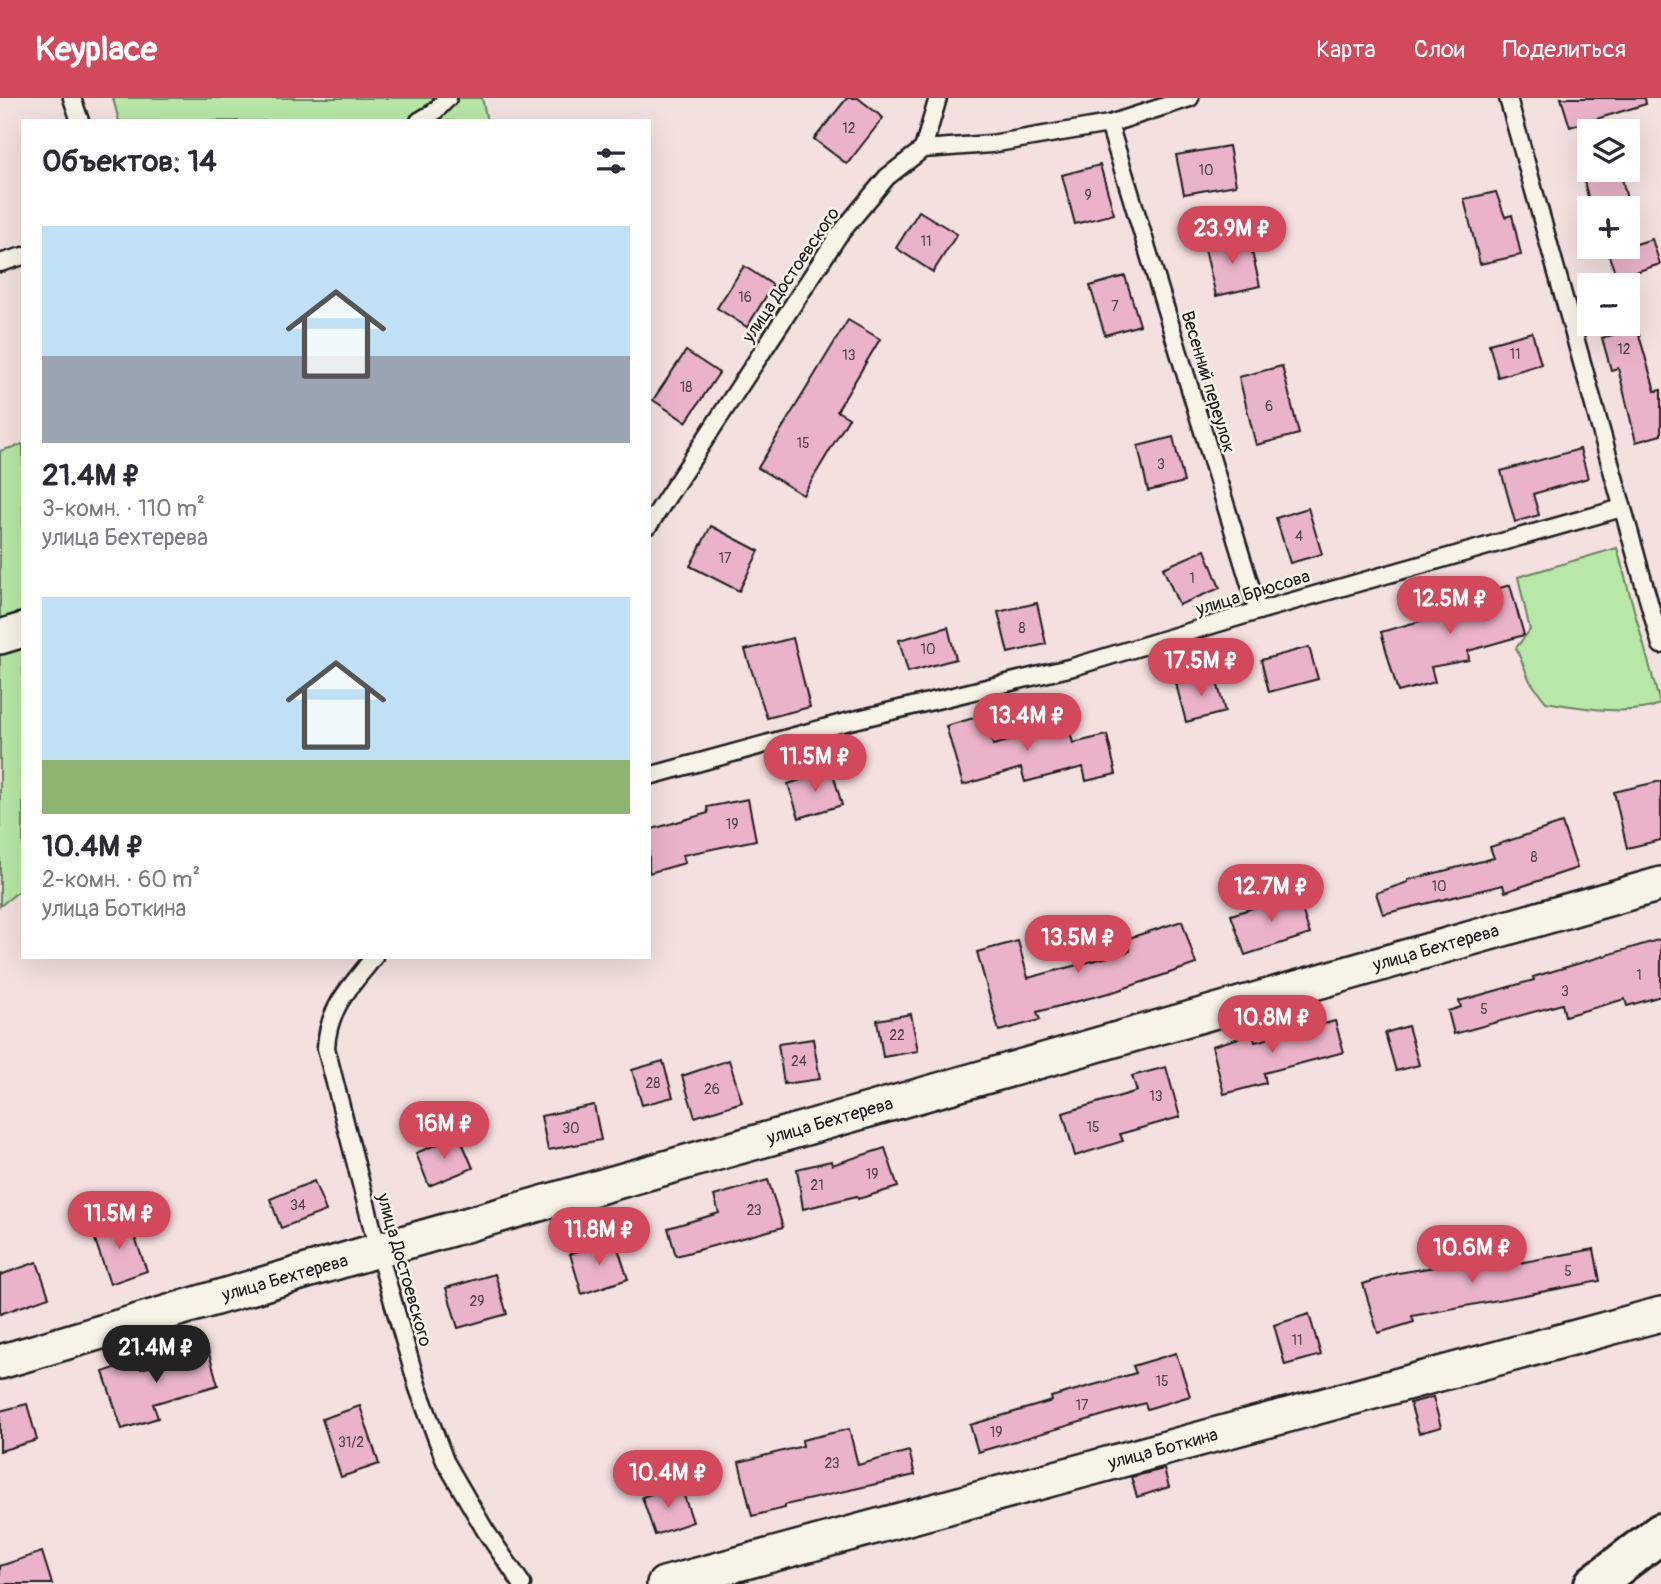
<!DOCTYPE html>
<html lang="ru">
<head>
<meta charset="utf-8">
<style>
	body { margin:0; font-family:Pangolin,sans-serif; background:#f7f7f7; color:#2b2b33; height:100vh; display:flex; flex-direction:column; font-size:26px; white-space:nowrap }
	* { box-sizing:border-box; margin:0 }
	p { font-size:23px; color:#7c7c81 }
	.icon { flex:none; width:38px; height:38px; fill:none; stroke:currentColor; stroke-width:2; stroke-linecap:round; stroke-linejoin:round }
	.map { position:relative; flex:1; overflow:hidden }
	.sheet { position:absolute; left:21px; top:21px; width:630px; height:840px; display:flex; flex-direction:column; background:#fff; border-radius:0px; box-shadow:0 7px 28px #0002 }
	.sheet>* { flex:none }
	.controls { position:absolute; left:1577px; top:21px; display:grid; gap:14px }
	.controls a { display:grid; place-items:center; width:63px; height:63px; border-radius:0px; background:#fff; box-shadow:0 7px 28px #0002; font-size:35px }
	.price { position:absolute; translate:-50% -60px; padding:0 16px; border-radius:24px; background:#d1495b; color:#fff; font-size:23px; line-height:46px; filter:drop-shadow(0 2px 4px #0008) }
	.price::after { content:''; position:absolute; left:50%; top:42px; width:21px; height:16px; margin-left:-10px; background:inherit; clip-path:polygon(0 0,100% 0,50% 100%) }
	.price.on { background:#222; color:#fff }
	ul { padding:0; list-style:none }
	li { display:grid; align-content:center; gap:14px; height:371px; padding:0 21px }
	li span { display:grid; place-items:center; height:217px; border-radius:0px; color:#555 }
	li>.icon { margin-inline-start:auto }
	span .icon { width:126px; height:126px; fill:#fffc; stroke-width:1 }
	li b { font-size:30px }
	h2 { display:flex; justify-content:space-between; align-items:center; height:84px; padding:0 21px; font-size:30px }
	header { display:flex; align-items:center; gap:42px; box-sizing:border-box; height:98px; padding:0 35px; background:#d1495b; color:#fff }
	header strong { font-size:33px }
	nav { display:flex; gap:38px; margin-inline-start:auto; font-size:24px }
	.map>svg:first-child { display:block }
	.green { fill:#b7e8a7; stroke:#6a8262; stroke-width:2 }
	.building { fill:#eab3c9; stroke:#1c1c1c; stroke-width:2 }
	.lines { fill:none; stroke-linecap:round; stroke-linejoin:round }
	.lane-casing { stroke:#1c1c1c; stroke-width:21 }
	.street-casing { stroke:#1c1c1c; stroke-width:38 }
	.secondary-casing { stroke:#1c1c1c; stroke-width:44 }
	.lane { stroke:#f7f3e8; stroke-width:16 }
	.street { stroke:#f7f3e8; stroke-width:33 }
	.secondary { stroke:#f7f3e8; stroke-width:38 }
	.labels { text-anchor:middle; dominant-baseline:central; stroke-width:5; stroke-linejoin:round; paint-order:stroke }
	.number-label { font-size:14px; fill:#504247 }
	.street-label { font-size:18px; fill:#1c1c1c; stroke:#f7f3e8 }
</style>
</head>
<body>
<header>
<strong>Keyplace</strong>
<nav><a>Карта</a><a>Слои</a><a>Поделиться</a></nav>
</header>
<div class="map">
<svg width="1661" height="1486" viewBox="0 0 1661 1486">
	<rect width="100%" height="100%" fill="#f3e0df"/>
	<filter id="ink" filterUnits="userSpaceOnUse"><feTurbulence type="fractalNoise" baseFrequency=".0143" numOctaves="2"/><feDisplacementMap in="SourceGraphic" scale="14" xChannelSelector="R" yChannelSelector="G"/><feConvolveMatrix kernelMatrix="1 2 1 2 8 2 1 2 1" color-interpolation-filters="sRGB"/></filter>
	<g filter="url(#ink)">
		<g class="green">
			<polygon points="113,0 482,0 487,23 119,23"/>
			<polygon points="23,346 23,790 0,808 0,353"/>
			<path d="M1617 450 1660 606C1631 619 1577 609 1546 604L1530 583 1516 550 1530 532 1518 479Z"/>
		</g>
		<g class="building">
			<polygon points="847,0 858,0 883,20 847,66 814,41"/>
			<polygon points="1561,0 1645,0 1646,6 1570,29"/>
			<polygon points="1229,48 1236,87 1184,96 1176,57"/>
			<polygon points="1100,67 1114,116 1075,126 1062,77"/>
			<polygon points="1581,72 1620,72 1629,110 1591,110"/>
			<polygon points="1496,94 1505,119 1512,117 1521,157 1480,166 1464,101"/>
			<polygon points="919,113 957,136 933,174 896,150"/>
			<polygon points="1248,137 1260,188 1216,198 1204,147"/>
			<polygon points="1652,141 1660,166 1617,180 1608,155"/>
			<polygon points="744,168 773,187 747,229 717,210"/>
			<polygon points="1125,178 1140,227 1105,237 1090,188"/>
			<polygon points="848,222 880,241 837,313 849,320 803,397 758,370"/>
			<polygon points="1637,230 1655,293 1661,292 1661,337 1636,344 1618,270 1611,272 1602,240"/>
			<polygon points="1532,234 1541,266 1498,279 1489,246"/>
			<polygon points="686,253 719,275 686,324 653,302"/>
			<polygon points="1282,268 1299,336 1256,347 1239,279"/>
			<polygon points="1173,339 1184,384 1148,393 1138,348"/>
			<polygon points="1580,351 1588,380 1533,396 1539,417 1515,424 1501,373"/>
			<polygon points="1308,410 1322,456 1290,465 1276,420"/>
			<polygon points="711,428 759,453 739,493 690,468"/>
			<polygon points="1205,452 1220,490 1179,507 1163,470"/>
			<polygon points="1510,487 1524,537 1468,553 1469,562 1431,569 1435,584 1398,594 1381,534 1431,520 1429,512 1474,504 1472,498"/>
			<polygon points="1037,505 1046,546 1008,555 998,514"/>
			<polygon points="948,529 956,561 908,574 899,542"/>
			<polygon points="793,540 810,609 767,620 745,552"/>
			<polygon points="1309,549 1318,581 1269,594 1261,562"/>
			<polygon points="1215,576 1225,614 1186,624 1176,586"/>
			<polygon points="984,617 993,647 1068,627 1073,645 1107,637 1116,676 1086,683 1083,669 1025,684 1021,670 963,687 946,628"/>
			<polygon points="832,672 842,707 799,720 788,686"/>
			<polygon points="1661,683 1661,742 1627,750 1614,694"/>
			<polygon points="748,701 756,742 683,757 685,765 649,775 649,732 708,715 707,709"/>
			<polygon points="1562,725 1577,770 1505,794 1503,787 1383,816 1376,795 1408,784 1408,782 1494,760 1490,749"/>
			<polygon points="1297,796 1310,836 1245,857 1231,817"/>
			<polygon points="1182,823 1196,866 1116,893 1037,914 1040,922 999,933 977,854 1018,843 1028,880 1130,853 1126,841"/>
			<polygon points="1661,841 1661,898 1627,908 1625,901 1565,918 1562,906 1454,936 1448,913 1461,909 1459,903 1534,882 1533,879"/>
			<polygon points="911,916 918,953 883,959 877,922"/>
			<polygon points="1335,923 1344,954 1264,975 1266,985 1224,996 1212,948 1253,936 1255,944"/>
			<polygon points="1408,928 1419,967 1396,973 1385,935"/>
			<polygon points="813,941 820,981 784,986 778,946"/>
			<polygon points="729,962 742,1004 695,1019 682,978"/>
			<polygon points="663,963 673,999 642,1007 632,972"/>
			<polygon points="1166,969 1180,1019 1120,1036 1123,1043 1075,1058 1063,1015 1137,993 1132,978"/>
			<polygon points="594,1007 601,1042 548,1052 541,1018"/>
			<polygon points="459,1037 473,1070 429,1088 416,1055"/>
			<polygon points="885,1050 898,1089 858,1101 857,1098 803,1111 797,1071 831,1063 832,1067"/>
			<polygon points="768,1082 783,1129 676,1158 668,1130 719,1115 714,1098"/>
			<polygon points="314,1083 326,1113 281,1130 270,1101"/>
			<polygon points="128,1121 147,1173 110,1186 92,1133"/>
			<polygon points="615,1141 628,1181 582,1196 570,1156"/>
			<polygon points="1594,1151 1600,1183 1412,1218 1414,1224 1378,1235 1363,1186 1398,1175 1495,1159 1497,1169"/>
			<polygon points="37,1164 49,1199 0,1216 0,1177"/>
			<polygon points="495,1176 507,1216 458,1230 446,1190"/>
			<polygon points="1309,1216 1321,1257 1285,1267 1274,1227"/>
			<polygon points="208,1252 218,1287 153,1306 158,1320 122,1331 103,1274 138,1262 141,1271"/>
			<polygon points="1176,1255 1190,1298 1147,1311 1145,1305 978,1354 970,1327 1052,1303 1051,1299 1136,1275 1133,1268"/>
			<polygon points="1433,1299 1441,1329 1419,1335 1410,1305"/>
			<polygon points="27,1306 37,1342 0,1353 0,1313"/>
			<polygon points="360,1308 379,1366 341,1379 322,1321"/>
			<polygon points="849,1331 858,1367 909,1353 915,1377 785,1407 785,1410 752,1418 739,1364 803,1348 802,1342"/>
			<polygon points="1164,1371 1169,1389 1137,1399 1131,1379"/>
			<polygon points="680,1386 693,1424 655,1437 642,1399"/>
			<polygon points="42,1454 52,1486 0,1486 0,1468"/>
		</g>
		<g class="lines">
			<g class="lane-casing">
				<g id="lane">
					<polyline points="72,0 80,23"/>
					<polyline points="1508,0 1661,547"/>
					<polyline points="419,23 434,14 448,0"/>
					<polyline points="1109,26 1258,513"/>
					<polyline points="923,51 938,0"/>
					<polyline points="0,165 23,158"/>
					<polyline points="649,427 838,138 887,79 923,51 991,46 1109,26 1190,0"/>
					<polyline points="649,678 846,624 1073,569 1258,513 1622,410"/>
					<path d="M374 859C350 890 328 909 326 950L378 1152 418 1290 445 1363 485 1432 522 1486"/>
				</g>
			</g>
			<g class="street-casing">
				<g id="street">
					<polyline points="0,539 23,532"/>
					<polyline points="0,1264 378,1152 1661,786"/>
					<polyline points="664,1486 1661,1216"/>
				</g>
			</g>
			<g class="secondary-casing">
				<polyline id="secondary" points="1594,1486 1661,1435"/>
			</g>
			<use href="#lane" class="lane"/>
			<use href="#street" class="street"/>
			<use href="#secondary" class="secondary"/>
		</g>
	</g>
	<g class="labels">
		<g class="number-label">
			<text x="849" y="30">12</text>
			<text x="1206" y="72">10</text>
			<text x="1088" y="97">9</text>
			<text x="926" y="143">11</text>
			<text x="745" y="199">16</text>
			<text x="1115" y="208">7</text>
			<text x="1624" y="251">12</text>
			<text x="1515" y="256">11</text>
			<text x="849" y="257">13</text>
			<text x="686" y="289">18</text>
			<text x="1269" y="308">6</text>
			<text x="803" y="345">15</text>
			<text x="1161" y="366">3</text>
			<text x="1299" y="438">4</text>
			<text x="725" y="460">17</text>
			<text x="1192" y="480">1</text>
			<text x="1022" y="530">8</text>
			<text x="928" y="551">10</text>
			<text x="732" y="726">19</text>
			<text x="1534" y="759">8</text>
			<text x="1439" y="788">10</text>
			<text x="1639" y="877">1</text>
			<text x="1565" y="893">3</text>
			<text x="1484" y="911">5</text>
			<text x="897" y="937">22</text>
			<text x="799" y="963">24</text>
			<text x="653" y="985">28</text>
			<text x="712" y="991">26</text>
			<text x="1156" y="998">13</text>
			<text x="1093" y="1029">15</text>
			<text x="571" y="1030">30</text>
			<text x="872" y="1076">19</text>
			<text x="817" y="1087">21</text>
			<text x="298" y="1107">34</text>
			<text x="754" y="1112">23</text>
			<text x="1568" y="1173">5</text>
			<text x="477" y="1203">29</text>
			<text x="1297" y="1242">11</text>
			<text x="1162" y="1283">15</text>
			<text x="1082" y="1307">17</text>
			<text x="996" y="1334">19</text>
			<text x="351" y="1344">31/2</text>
			<text x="832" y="1365">23</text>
		</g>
		<g class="street-label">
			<text transform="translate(791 177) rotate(-56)">улица Достоевского</text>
			<text transform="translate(1208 284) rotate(73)">Весенний переулок</text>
			<text transform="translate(1253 495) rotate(-17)">улица Брюсова</text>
			<text transform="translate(1436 850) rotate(-16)">улица Бехтерева</text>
			<text transform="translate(830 1023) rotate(-16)">улица Бехтерева</text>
			<text transform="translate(404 1172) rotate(74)">улица Достоевского</text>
			<text transform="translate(285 1180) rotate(-16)">улица Бехтерева</text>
			<text transform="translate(1163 1351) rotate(-15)">улица Боткина</text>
		</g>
	</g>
</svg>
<div class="controls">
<a><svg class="icon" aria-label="layers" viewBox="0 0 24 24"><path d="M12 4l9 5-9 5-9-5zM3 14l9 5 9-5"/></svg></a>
<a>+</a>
<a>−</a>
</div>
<b class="price" style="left:1232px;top:168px">23.9M ₽</b>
<b class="price" style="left:1450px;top:538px">12.5M ₽</b>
<b class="price" style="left:1201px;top:600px">17.5M ₽</b>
<b class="price" style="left:1027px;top:655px">13.4M ₽</b>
<b class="price" style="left:815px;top:696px">11.5M ₽</b>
<b class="price" style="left:1271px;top:826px">12.7M ₽</b>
<b class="price" style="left:1078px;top:877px">13.5M ₽</b>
<b class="price" style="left:1272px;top:957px">10.8M ₽</b>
<b class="price" style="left:444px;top:1063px">16M ₽</b>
<b class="price" style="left:119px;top:1153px">11.5M ₽</b>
<b class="price" style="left:599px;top:1169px">11.8M ₽</b>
<b class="price" style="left:1472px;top:1187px">10.6M ₽</b>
<b class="price on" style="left:156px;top:1287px">21.4M ₽</b>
<b class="price" style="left:668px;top:1412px">10.4M ₽</b>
<section class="sheet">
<h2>Объектов: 14<svg class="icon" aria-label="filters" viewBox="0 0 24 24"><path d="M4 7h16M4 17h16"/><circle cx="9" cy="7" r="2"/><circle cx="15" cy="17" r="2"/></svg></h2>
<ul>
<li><span style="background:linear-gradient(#bfe0f5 60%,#9aa5b1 0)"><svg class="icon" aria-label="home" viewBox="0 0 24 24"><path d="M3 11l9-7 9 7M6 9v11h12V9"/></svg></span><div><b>21.4M ₽</b><p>3-комн. · 110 m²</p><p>улица Бехтерева</p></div></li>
<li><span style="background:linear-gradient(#bfe0f5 75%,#8fb573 0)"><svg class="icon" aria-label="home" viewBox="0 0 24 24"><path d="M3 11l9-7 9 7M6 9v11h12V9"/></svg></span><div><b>10.4M ₽</b><p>2-комн. · 60 m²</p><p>улица Боткина</p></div></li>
</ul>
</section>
</div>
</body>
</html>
